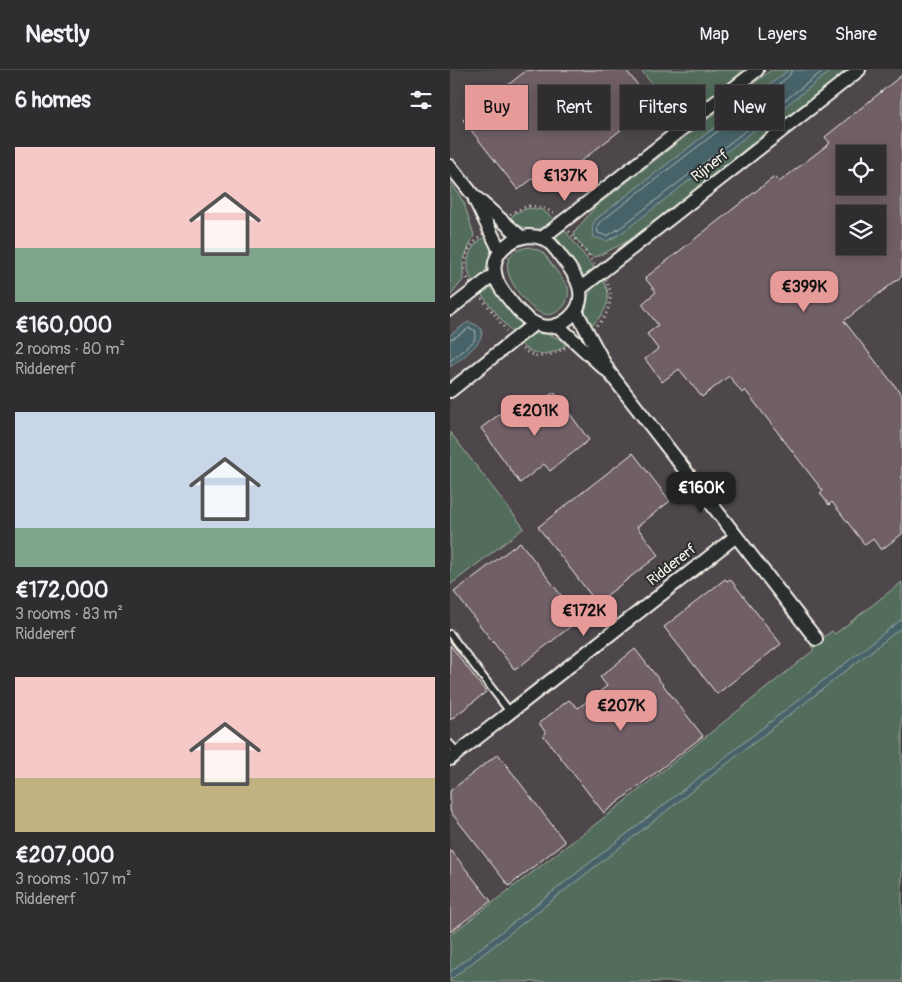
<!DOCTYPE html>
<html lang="en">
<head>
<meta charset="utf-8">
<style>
	body { margin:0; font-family:Pangolin,sans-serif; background:#3b393b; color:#f1f3f6; height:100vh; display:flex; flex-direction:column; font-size:19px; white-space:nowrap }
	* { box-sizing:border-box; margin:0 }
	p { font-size:16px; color:#a7a8aa }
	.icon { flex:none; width:28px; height:28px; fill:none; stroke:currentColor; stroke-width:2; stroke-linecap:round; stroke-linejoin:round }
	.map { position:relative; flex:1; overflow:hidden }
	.panel { display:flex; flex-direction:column; background:#2f2d2f; width:450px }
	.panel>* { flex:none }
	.hud { position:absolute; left:15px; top:15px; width:361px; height:45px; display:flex; gap:10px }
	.buttons { position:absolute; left:386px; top:75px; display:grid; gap:10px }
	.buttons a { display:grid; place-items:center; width:50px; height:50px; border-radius:0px; background:#2f2d2f; box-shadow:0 2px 12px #0003,0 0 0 1px #4a494b; font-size:25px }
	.price { position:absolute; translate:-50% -42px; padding:0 11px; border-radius:10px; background:#e69b98; color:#111; font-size:16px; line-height:32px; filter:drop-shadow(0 1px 2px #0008) }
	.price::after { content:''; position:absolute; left:50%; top:30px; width:15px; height:11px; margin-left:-8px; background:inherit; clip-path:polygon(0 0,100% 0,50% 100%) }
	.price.current { background:#222; color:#fff }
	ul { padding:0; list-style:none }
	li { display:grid; align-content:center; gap:10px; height:265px; padding:0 15px }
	li span { display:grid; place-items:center; height:155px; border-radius:0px; color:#555 }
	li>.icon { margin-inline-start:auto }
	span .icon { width:90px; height:90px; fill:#fffc; stroke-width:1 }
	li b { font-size:21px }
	h2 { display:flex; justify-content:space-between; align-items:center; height:60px; padding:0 15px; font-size:21px }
	.pill { padding:0 18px; border-radius:0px; background:#2f2d2f; box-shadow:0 2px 12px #0003,0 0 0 1px #4a494b; font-size:18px; line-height:45px }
	.pill.current { background:#e69b98; color:#111 }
	header { display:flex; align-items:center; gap:30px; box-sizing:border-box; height:70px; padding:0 25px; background:#2f2d2f; border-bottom:1px solid #4a494b }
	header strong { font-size:24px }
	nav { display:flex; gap:28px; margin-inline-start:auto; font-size:18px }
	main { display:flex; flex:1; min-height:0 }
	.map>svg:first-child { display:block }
	.built { fill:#4e464b; fill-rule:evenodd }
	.green { fill:#526d5c; stroke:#a3afa2 }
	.water { fill:#46646a; stroke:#8c9c9c }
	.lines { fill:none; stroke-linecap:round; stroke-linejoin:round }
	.shore { stroke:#aeb9b6; stroke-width:1 }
	.building { fill:#715f66; stroke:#f4f1e8; fill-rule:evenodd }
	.service-casing { stroke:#f4f1e8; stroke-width:10 }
	.minor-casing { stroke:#f4f1e8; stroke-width:16 }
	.path { stroke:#f4f1e8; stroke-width:2.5; stroke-dasharray:1 4; stroke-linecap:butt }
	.service { stroke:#2a2d2e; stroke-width:6 }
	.minor { stroke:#2a2d2e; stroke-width:12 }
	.labels { text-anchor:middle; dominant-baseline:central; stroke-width:4; stroke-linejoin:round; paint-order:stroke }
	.street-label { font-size:15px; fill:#f4f1e8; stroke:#2a2d2e }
</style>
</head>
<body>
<header>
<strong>Nestly</strong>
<nav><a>Map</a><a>Layers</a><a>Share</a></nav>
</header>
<main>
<section class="panel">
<h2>6 homes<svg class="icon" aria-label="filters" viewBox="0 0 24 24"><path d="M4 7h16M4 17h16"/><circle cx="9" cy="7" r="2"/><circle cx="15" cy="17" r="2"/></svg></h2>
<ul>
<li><span style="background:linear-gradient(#f6c9c9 65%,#7fa58c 0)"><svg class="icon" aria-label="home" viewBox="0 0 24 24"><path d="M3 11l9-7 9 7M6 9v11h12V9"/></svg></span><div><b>€160,000</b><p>2 rooms · 80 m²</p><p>Riddererf</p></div></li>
<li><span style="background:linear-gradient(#c9d6e8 75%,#7fa58c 0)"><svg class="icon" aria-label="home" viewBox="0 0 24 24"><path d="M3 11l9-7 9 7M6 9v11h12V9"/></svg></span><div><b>€172,000</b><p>3 rooms · 83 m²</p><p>Riddererf</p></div></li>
<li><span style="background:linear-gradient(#f6c9c9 65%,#c2b280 0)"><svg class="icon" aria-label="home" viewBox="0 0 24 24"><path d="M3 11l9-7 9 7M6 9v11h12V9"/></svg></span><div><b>€207,000</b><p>3 rooms · 107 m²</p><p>Riddererf</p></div></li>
</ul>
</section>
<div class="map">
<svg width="452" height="912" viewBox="0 0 452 912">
	<rect width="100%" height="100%" fill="#3f3c3f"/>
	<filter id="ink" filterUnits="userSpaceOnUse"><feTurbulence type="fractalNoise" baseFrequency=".02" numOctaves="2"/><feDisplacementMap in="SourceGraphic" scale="10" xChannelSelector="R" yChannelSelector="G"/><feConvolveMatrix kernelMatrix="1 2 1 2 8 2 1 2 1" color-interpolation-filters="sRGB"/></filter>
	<g filter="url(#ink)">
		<path class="built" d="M0 0H452V553L0 905ZM395 84H428V116H395ZM395 144H428V176H395Z"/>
		<g class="green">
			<polygon points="191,0 295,0 230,50"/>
			<polygon points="321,0 339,0 145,150 161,170 382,0 399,0 182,169 146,187 139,185 124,166 124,163 144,138"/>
			<polygon points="0,110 14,133 24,165 13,191 13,210 0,226"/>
			<path d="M79 138 92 140 106 150C89 162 77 163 60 149L65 143Z"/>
			<polygon points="113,158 145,199 136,207 133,206 104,168 103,166"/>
			<path d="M37 166C45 185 39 200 24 213 12 197 18 174 37 166Z"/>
			<path d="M79 177 91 181 95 185 118 217C119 225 118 232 112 238 96 253 82 239 71 226 57 208 46 182 79 177Z"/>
			<path d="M150 210H152C165 226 155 246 140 256 131 240 136 223 150 210Z"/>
			<polygon points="40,215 73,255 63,264 31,224 31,222"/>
			<path d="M95 263 108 268 116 275C102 286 82 288 70 273 77 265 84 263 95 263Z"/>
			<polygon points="0,362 74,458 0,515"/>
			<polygon points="452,512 452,549 0,902 0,865 160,743 364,580 361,576 382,561 385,564"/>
			<polygon points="452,557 452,912 0,912 0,910"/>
		</g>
		<g class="water">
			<polygon points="339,0 382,0 173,162 157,171 144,167 142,157 145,150"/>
			<path d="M18 252C53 260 12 288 0 297V265Z"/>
			<polygon points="452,549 452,557 0,910 0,902"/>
		</g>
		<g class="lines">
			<g class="shore">
				<polyline points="342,0 339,6 149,153 147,158 148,163 157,166 170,158 374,0"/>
				<polyline points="0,269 4,268 19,258 26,261 24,271 0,291"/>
			</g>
		</g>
		<g class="building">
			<polygon points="77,0 176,0 203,35 104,112 95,99 68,120 13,50"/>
			<path d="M452 5V206L394 251 452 325V464L431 480 423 469 415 475 382 432 379 435 370 423 373 421 295 320 292 323 279 306 252 327 229 299 212 312 195 289 208 279 197 264 208 255 192 234 206 222 195 208 324 107 329 112 380 73 375 67ZM395 84H428V116H395ZM395 144H428V176H395Z"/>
			<polygon points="104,322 139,370 100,401 94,394 70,413 31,358 64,333 72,346"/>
			<polygon points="183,383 220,431 187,457 209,485 147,533 88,457"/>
			<polygon points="70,472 114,529 105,536 120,557 65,600 4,522"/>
			<polygon points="275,509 277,511 280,509 331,574 267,624 214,557"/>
			<polygon points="0,575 36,622 0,650"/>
			<polygon points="185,579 253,666 154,743 93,665 96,663 89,653 119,630 128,638 157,616 150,607"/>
			<polygon points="48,684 115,772 59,816 0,741 0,721"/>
			<polygon points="0,779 41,831 0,862"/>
		</g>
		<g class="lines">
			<g class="service-casing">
				<g id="service">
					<polyline points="0,564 60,642"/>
					<polyline points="0,674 8,683"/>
				</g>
			</g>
			<g class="minor-casing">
				<g id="minor">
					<polyline points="0,96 23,125 71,167"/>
					<polyline points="25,130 50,181"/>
					<path d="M79 166C84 166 89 167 94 169 102 173 107 181 112 188 127 206 141 229 119 248 97 267 77 252 62 233 56 225 48 217 46 207 39 185 59 168 79 166Z"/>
					<polyline points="92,168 307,0"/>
					<polyline points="131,218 409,0"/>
					<polyline points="0,239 45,204"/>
					<polyline points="126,241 159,302 366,569"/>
					<polyline points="107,255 155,299"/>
					<polyline points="0,321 84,254"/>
					<polyline points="0,689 285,467"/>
				</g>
			</g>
			<path class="path" d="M79 136C88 136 96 138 104 144 112 151 156 207 159 216 162 226 160 237 155 246 149 256 136 263 126 270 80 306 69 276 41 240 32 228 17 214 15 199 15 191 16 183 21 177 30 163 63 139 79 136Z"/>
			<use href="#service" class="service"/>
			<use href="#minor" class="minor"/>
		</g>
	</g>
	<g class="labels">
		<g class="street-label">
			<text transform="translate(260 96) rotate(-38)">Rijnerf</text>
			<text transform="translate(222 495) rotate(-38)">Riddererf</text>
		</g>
	</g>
</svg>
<div class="buttons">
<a><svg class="icon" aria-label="locate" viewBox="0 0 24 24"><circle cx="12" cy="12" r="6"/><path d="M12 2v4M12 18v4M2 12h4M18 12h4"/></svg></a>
<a><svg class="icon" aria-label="layers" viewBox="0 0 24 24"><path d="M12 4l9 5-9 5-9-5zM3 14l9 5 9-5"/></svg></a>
</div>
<b class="price" style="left:115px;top:132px">€137K</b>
<b class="price" style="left:354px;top:243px">€399K</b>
<b class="price" style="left:85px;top:367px">€201K</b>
<b class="price current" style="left:251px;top:444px">€160K</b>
<b class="price" style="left:134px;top:567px">€172K</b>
<b class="price" style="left:171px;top:662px">€207K</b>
<div class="hud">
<a class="pill current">Buy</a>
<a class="pill">Rent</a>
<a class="pill">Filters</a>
<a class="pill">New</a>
</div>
</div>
</main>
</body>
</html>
